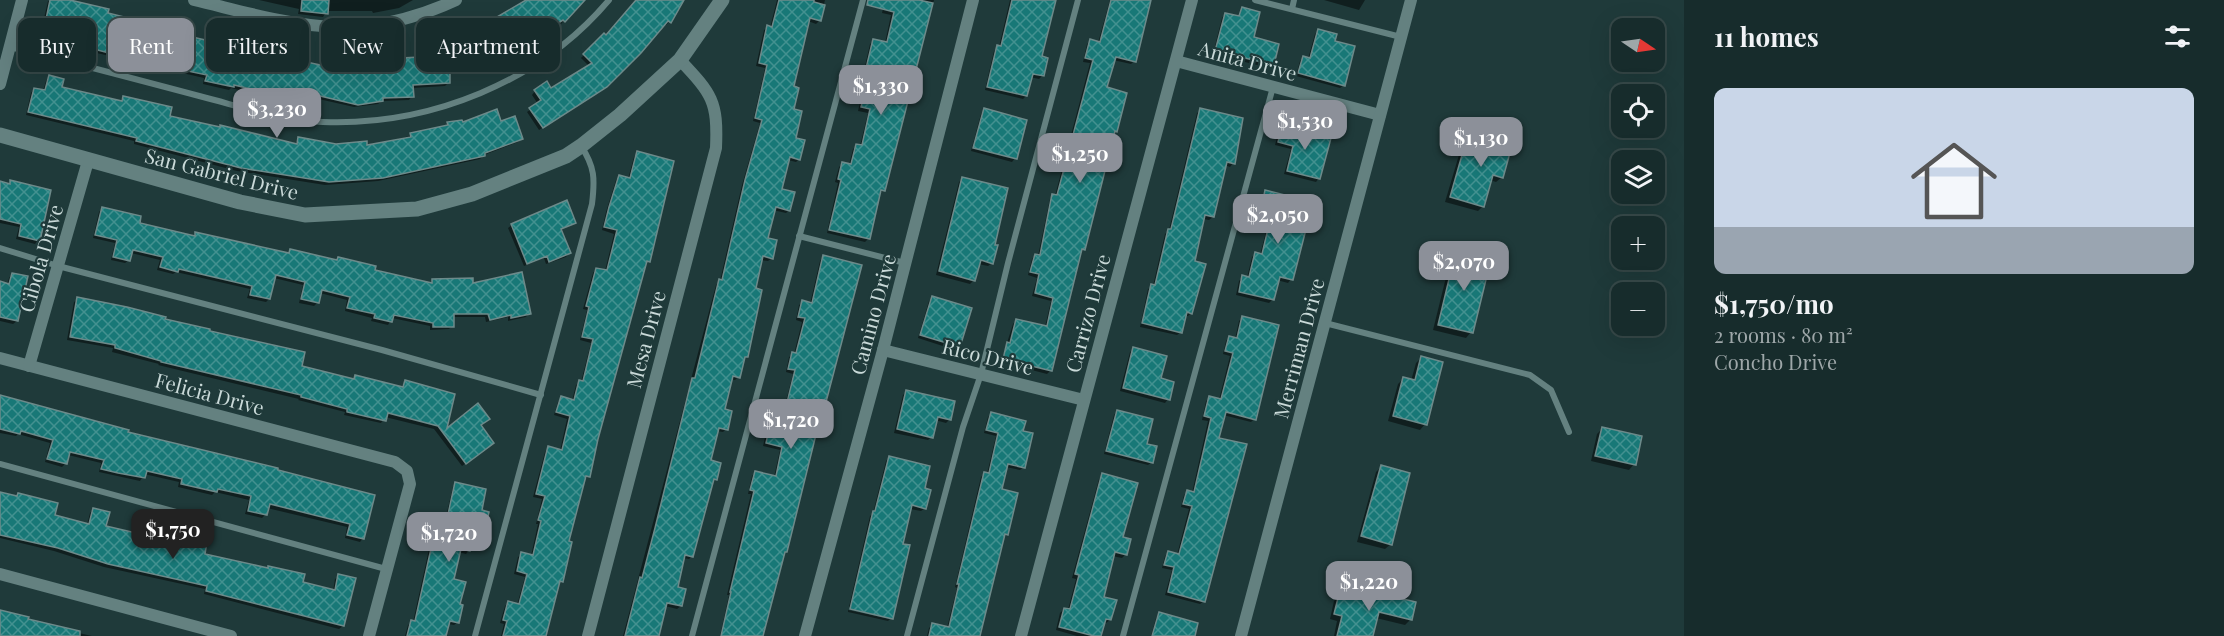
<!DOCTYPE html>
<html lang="en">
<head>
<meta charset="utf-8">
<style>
	body { margin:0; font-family:"Playfair Display",serif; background:#203434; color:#f1f3f6; height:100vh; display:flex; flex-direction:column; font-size:22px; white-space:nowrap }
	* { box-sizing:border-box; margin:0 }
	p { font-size:20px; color:#9ea7a9 }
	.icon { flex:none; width:33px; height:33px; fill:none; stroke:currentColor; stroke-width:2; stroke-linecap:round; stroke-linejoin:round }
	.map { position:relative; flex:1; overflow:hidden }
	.details { display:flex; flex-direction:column; background:#172c2c; width:540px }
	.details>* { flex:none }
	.hud { position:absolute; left:18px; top:18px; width:570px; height:54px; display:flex; gap:12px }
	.needle { width:39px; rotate:103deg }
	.controls { position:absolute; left:1611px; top:18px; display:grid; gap:12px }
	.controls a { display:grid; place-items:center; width:54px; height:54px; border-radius:12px; background:#172c2c; box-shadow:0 6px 24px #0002,0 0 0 2px #364848; font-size:30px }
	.price { position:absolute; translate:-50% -51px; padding:0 14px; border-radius:12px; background:#8c9099; color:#fff; font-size:20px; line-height:39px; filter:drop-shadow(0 2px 3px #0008) }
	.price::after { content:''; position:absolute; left:50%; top:36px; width:18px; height:14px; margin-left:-9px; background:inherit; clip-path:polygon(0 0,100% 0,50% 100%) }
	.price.on { background:#222; color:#fff }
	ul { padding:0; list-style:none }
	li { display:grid; align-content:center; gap:12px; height:318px; padding:0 30px }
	li span { display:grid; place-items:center; height:186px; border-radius:12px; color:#555 }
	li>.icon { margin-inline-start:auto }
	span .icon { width:108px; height:108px; fill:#fffc; stroke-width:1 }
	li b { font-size:26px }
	h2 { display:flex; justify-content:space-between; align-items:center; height:72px; padding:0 30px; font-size:26px }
	.chip { padding:0 21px; border-radius:12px; background:#172c2c; box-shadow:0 6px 24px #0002,0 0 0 2px #364848; font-size:21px; line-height:54px }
	.chip.on { background:#8c9099; color:#fff }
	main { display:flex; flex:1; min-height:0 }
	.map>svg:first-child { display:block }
	.shadow { fill:#0007 }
	.building { fill:url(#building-cross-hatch); stroke:#6d8a8a; stroke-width:1.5 }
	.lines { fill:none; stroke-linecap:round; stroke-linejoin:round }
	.lane { stroke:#648180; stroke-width:6 }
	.street { stroke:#648180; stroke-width:12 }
	.secondary { stroke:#648180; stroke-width:15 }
	.labels { text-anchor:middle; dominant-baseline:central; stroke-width:4.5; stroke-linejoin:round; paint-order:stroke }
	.street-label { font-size:20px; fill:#c9d9d8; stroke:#1f3a3a }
</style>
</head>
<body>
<main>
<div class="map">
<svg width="1684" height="636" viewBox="0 0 1684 636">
	<defs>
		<pattern id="building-cross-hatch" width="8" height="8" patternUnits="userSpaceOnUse" patternTransform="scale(1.5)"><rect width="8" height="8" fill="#187877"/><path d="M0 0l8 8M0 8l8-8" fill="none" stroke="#439190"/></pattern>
	</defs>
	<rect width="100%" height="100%" fill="#1f3a3a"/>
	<g class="shadow">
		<polygon points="64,0 174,34 240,52 281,61 283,59 346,72 346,67 349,64 418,58 421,55 451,53 450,51 453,47 480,40 476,33 479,29 528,0 579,0 581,2 561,24 559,22 519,47 517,54 495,66 492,62 448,75 449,82 445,86 412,88 412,96 409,100 382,101 378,104 354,107 301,95 296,104 231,88 229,90 203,84 204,78 71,47 74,34 42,27 48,1"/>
		<polygon points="259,0 413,0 399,8 373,13 372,11 327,11 323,17 298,14 299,9"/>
		<polygon points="636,0 682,0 669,22 666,25 663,24 601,90 539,130 527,112 538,104 532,95 535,91 551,90 589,66 581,58 604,35 606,37"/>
		<polygon points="777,0 825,0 820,20 816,24 808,21 792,88 794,139 799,159 796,162 788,160 780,190 789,210 786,213 773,210 766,239 772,258 768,261 761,260 754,289 746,357 742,360 738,377 735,380 731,379 724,410 726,429 723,432 717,431 710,461 716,479 712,483 692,556 689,559 683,558 676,588 681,606 677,609 665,606 659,636 623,636 716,285 720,281 742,185 760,123 753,121 765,68 756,66 764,30 768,27 770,28"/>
		<polygon points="885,0 934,0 884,190 879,193 869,238 865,242 827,233 838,183 835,182 839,167 842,164 849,165 853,149 857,146 860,146 868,113 858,111 864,85 861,84 870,44 874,41 885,43 891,15 882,13"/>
		<polygon points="1010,0 1054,0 1040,57 1046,59 1042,76 1039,79 1030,77 1026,96 1023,99 985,90 994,51 999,47"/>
		<polygon points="1110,0 1149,0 1134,61 1131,64 1113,60 1105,88 1116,131 1113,134 1084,249 1080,253 1051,370 1047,374 1001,362 1013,324 1017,320 1045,327 1051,301 1032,296 1037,278 1028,275 1032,259 1035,255 1038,256 1050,199 1053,195 1055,196 1090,63 1083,62 1087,44 1091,41 1098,43"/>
		<polygon points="1324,0 1365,0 1359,10"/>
		<polygon points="1242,9 1252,38 1278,45 1272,65 1269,68 1213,54 1222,18 1225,14 1238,17"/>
		<polygon points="1318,31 1333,42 1344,85 1340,88 1296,76 1300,61 1303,58 1308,59 1315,34"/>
		<polygon points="49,77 60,88 120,101 123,97 168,117 295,145 299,138 336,145 366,147 445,127 448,124 500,123 522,138 518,142 484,155 480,159 378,181 325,185 237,171 134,144 134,141 26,115 31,93 34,89 43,91 46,81"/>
		<polygon points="984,110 1015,158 1012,162 971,151 981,114"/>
		<polygon points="1201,110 1233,163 1230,167 1225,165 1213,217 1209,220 1203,219 1193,263 1191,313 1188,316 1185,316 1181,332 1177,335 1140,327 1148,289 1153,286 1165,234 1169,230 1197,113"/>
		<polygon points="1283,127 1319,178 1316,182 1284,174 1291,149 1275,145 1279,130"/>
		<polygon points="1489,133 1502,177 1496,182 1490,180 1483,206 1478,211 1445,202 1461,148 1466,143 1481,147 1483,138"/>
		<polygon points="638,153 648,261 645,265 597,438 589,476 584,479 546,636 501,636 504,624 500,623 505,606 508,603 517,605 525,577 514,574 518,557 522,554 531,556 538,524 536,524 542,499 533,497 545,452 548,448 560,451 567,419 554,415 558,402 561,398 572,401 576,385 581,382 591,343 580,340 587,310 583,309 593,273 596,269 605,271 614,234 602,230 606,212 616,180 619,177 628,179 634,157"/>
		<polygon points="963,179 993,246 992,263 988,266 978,264 974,280 970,284 936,275 959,182"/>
		<polygon points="11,182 38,240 35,244 16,239 19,227 0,223 0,183 8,185"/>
		<polygon points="1266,192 1311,203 1291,279 1288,283 1277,280 1273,299 1269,303 1236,295 1239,281 1243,277 1247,278 1252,257 1255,254 1260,255 1270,216 1258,213 1262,196"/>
		<polygon points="103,208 138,224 192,237 196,233 287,255 291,251 335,261 338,258 373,271 429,284 433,280 472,284 529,313 526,317 508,321 508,317 486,322 485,317 452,317 452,326 449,329 430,330 430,326 392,318 388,325 371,321 372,318 345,311 347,300 320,293 317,303 314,306 299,303 303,285 274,278 269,299 266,302 247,298 250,289 176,272 173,274 157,270 160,260 131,253 129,260 125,263 111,260 115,243 93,238 99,212"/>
		<polygon points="574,222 560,230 569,253 566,257 546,264 544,258 524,266 508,228 512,225"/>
		<polygon points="1456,252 1471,332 1466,338 1433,330 1451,257"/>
		<polygon points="823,257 825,402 821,405 762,636 720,636 729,595 727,595 751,494 748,494 752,476 755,473 774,477 780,450 763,446 767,429 771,426 779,428 793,374 786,372 789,357 794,354 802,322 796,320 799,305 803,302 810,304 820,261"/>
		<polygon points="12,274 17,321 13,324 0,321 0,283 7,285 9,278"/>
		<polygon points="933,298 970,309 958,346 955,350 918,338 929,301"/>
		<polygon points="78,299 208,332 300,367 353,380 356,377 401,388 405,382 444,432 479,426 489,446 462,466 434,429 385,417 381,423 344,415 345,412 298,400 299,399 158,365 159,364 112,352 113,348 67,340 74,302"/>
		<polygon points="1242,318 1254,419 1251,422 1223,415 1217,439 1204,601 1200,604 1165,595 1172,570 1162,568 1165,556 1168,553 1177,555 1189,509 1181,507 1184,495 1187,492 1192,493 1208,421 1202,420 1206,401 1210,398 1219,400 1230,356 1223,354 1226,341 1229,337 1235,339 1239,321"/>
		<polygon points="1134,349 1159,380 1168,399 1165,403 1120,391 1130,352"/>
		<polygon points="1421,358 1425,424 1420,430 1388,421 1398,384 1403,379 1411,381 1416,363"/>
		<polygon points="906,392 950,419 946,423 935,420 931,437 928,440 894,433 903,395"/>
		<polygon points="0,396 126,433 373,496 363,538 360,542 345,538 347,527 267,508 266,514 262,518 245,514 249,500 215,492 212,495 178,487 179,482 144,474 140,481 99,472 101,463 68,455 65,464 62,467 45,462 50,443 18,434 16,436 0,433"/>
		<polygon points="1117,411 1145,445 1152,462 1148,465 1104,454 1114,415"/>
		<polygon points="991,414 1021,432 1024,467 1020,470 1006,467 1000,491 1007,534 1004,538 979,636 927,636 929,628 932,625 947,628 957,588 955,587 981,477 984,474 987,474 996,436 984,433 988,417"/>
		<polygon points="1602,429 1634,464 1629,470 1591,461 1597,434"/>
		<polygon points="889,458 925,508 921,511 910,509 901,545 891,617 849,607 870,516 873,513 886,461"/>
		<polygon points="1381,467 1391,544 1385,549 1357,542 1376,472"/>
		<polygon points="1103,475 1126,554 1122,558 1112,556 1102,598 1110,620 1106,623 1103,623 1099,636 1077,636 1056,630 1060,613 1064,609 1068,610 1076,579 1072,578 1099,479"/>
		<polygon points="456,484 480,511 483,527 480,531 474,529 469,550 466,554 459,552 452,580 459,606 458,622 454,625 448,624 445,636 405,636 408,625 413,622 433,531 437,528 443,529 453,487"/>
		<polygon points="0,493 53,516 87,525 90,513 93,510 104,528 164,541 168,535 203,555 302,583 333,591 335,579 339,576 343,626 339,629 204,594 205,589 104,567 54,551 0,538"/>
		<polygon points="1361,590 1411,619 1405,625 1376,618 1372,636 1334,636 1337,621 1330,619 1334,601 1339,596 1355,599"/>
		<polygon points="848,610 890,619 888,621 848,612"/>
		<polygon points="0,612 26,621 92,636 0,636"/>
		<polygon points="1159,614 1194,636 1151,636 1156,618"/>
	</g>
	<g class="building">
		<polygon points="50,0 70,0 109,9 108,13 176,30 175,33 214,42 215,39 243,46 242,51 282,60 283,57 349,71 348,63 379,59 421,57 421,53 454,51 453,46 483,37 478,28 526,0 585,0 565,22 563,20 520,47 522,51 498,64 496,60 450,73 450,83 413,85 414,97 383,98 383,101 358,105 303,92 301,101 234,85 234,87 205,81 207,75 140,61 74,44 76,31 45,24"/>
		<polygon points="302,0 329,0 328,14 301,11"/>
		<polygon points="636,0 684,0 671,23 668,21 641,53 607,87 543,128 529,108 541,100 534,90 547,81 551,88 592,63 583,54 604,33 606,35"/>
		<polygon points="779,0 814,0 814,2 825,5 821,21 810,18 794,86 799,88 794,109 802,111 796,138 805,140 800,160 790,157 782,189 795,192 790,211 776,207 768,238 777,240 773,259 763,256 756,288 762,290 748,357 745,357 740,378 733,376 725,409 732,411 728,430 719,428 711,460 721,463 717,480 714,479 693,557 685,555 678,587 686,589 682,606 667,603 659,636 625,636 640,577 642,578 655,528 692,378 695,378 719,279 722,280 745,180 762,120 755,118 767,65 759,63 767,25 772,27"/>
		<polygon points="868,0 919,0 933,3 885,191 881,190 870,239 829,230 841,180 838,179 842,162 851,164 856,144 862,145 870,109 861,107 867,82 863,81 873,39 887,42 894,12 867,5"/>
		<polygon points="1012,0 1056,0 1042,56 1048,58 1044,76 1033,74 1027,96 987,87 997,45 1001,46"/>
		<polygon points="1111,0 1151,0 1136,62 1116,57 1107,87 1127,93 1117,132 1115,131 1085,250 1082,249 1052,371 1003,359 1007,342 1010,343 1016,319 1047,326 1053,298 1035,293 1039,274 1030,272 1035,254 1040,255 1052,194 1057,195 1093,60 1085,58 1090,39 1100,42"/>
		<polygon points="1242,7 1260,12 1254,37 1279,44 1274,65 1215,51 1225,13 1239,16"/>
		<polygon points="1318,29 1337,34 1335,41 1355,46 1345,86 1298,73 1303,56 1310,58"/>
		<polygon points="49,75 64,79 62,87 122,101 123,96 172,107 170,116 220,127 220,125 297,144 298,137 336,144 367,141 367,145 411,137 410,133 448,125 447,122 462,120 463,122 497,109 501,121 515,116 523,139 485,153 485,156 383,178 329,182 241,168 136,141 137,138 28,112 34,88 45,90"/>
		<polygon points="984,108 1027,120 1017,159 973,148"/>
		<polygon points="1200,108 1243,118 1235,164 1227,162 1214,217 1205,215 1195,261 1206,264 1192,314 1187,312 1182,333 1142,323 1151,284 1155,285 1168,229 1171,229"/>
		<polygon points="1282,125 1331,138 1320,179 1287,171 1293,146 1278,142"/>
		<polygon points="1488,131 1514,138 1503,178 1493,175 1484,207 1450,197 1466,141 1484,147"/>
		<polygon points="637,151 674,161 650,262 647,261 598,439 590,477 586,476 569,541 572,542 563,582 560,581 546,636 503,636 507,621 503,620 508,601 519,604 527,574 517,571 521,552 533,555 541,521 538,520 545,496 536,494 548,446 562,450 570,416 556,412 561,396 574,400 579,380 583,381 593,339 582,337 589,307 586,306 596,268 607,270 617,230 604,227 609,207 619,175 630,178"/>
		<polygon points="962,177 1008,188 995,245 998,245 993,264 981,260 975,281 939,271"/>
		<polygon points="10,180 51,190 40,241 19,236 21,224 0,219 0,181 10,184"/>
		<polygon points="1265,190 1313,202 1293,280 1280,277 1274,300 1239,292 1242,275 1249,277 1255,252 1262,254 1272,212 1261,210"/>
		<polygon points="567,200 576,223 561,229 571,253 549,262 547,256 527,264 511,224"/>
		<polygon points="102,207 141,216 140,223 195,236 195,232 289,253 290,249 337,260 338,257 376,266 375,270 432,283 432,279 473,278 473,283 522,272 531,314 511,318 511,315 490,320 488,314 454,314 454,327 433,327 433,323 394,315 392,322 374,318 375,314 347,308 350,297 322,290 319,303 301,299 305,282 276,275 270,299 250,295 252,286 179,269 178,272 160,267 163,257 133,250 130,261 113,257 117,240 95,235"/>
		<polygon points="1456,250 1491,259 1473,333 1438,325"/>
		<polygon points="823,255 862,265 826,402 824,402 787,552 785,552 763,636 721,636 731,592 730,592 754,491 750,490 755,471 776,476 782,447 766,443 770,424 781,427 795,370 788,369 792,352 796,353 805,318 798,317 802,300 812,303"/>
		<polygon points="12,273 28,276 18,321 0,317 0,281 9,284"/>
		<polygon points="932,296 972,308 960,347 920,335"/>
		<polygon points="77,297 127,307 166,317 165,319 210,329 210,331 305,352 302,366 354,379 355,375 403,387 405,380 455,394 447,428 478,403 490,419 481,425 494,443 466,464 438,426 388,413 386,421 347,412 347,409 301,397 301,395 161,362 161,361 115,348 115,345 70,337"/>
		<polygon points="1242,316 1279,325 1256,420 1226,412 1219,438 1247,444 1205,602 1168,592 1174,567 1164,565 1168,551 1179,554 1192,506 1183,504 1187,490 1194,492 1211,418 1204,416 1209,396 1221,399 1233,353 1225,351 1229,336 1237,338"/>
		<polygon points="1133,347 1167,356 1161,378 1174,382 1170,400 1123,388"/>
		<polygon points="1421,356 1443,362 1427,425 1393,416 1403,377 1415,380"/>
		<polygon points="906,390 955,401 951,420 938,417 933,438 897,429"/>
		<polygon points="0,395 129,430 128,432 278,468 278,470 375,495 364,539 347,535 350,524 270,504 267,515 248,511 251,496 218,489 217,492 181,484 182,479 147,471 145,478 118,473 101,469 104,460 70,452 67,464 47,459 53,440 21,431 20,434 0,429"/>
		<polygon points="1117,410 1153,419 1147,444 1157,446 1153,463 1106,451"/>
		<polygon points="991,412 1026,421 1023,431 1033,433 1025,468 1008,464 1002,489 1018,493 1008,535 1005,534 980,636 929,636 932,623 949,627 959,584 957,584 984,472 989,473 998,433 986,430"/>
		<polygon points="1602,427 1642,436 1636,465 1595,456"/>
		<polygon points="889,456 930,466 925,488 931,490 926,509 912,505 903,544 910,545 893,619 850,609 873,511 875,511"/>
		<polygon points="1381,465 1410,473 1392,545 1361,536"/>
		<polygon points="1102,473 1138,483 1123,537 1131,539 1127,555 1115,552 1104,597 1117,600 1111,620 1106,619 1101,636 1094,636 1059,627 1064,608 1070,609 1079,575 1075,574"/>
		<polygon points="455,482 486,489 482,510 489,512 485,528 476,526 470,551 461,549 454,579 466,582 460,604 463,605 459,623 450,621 446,636 407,636 411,620 415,621 436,526 445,528"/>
		<polygon points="0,492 17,496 18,493 58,503 55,515 89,524 93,508 110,512 106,526 166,540 167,533 207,542 205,554 268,568 268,566 305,574 303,582 335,590 338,574 356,578 344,626 206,591 207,586 108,564 58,548 0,535"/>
		<polygon points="1361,589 1416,602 1412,620 1379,612 1373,636 1337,636 1342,616 1334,614 1339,594 1358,599"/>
		<polygon points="0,610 29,617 28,619 80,631 80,636 0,636"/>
		<polygon points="1159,612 1198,623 1195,636 1152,636"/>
	</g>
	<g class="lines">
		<g class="lane">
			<polyline points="1255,0 1401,37"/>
			<polyline points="1292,9 1294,0"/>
			<path d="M10 47C75 63 139 80 203 97 242 107 283 121 323 122 430 126 540 82 609 0"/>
			<polyline points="799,236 905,263"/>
			<polyline points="0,248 58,266 382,350 541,395"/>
			<polyline points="1325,323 1530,375 1551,390 1569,432"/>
			<polyline points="0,464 386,569"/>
			<path d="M475 636 592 204C595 179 595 167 581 146"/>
			<polyline points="692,636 863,0"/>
			<polyline points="907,636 963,427 981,374 1008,263 1078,0"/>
			<polyline points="1123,636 1273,87"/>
		</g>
		<g class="street">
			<path d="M194 0C241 11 287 25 335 27 344 27 354 28 363 27 394 23 428 13 456 0"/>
			<polyline points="1176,61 1380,115"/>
			<polyline points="0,84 22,0"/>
			<polyline points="883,350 1084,400"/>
			<polyline points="0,358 395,462 407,471 410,484 369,636"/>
			<polyline points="29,366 88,161"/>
			<polyline points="0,574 231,636"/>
			<path d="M588 636 716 148C718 101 712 94 680 60"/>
			<polyline points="805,636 883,350 973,0"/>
			<polyline points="1021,636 1192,0"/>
			<polyline points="1241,636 1411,0"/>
		</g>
		<polyline class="secondary" points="0,135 240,202 305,215 417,209 472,194 566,156 581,146 620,115 680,60 722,0"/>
	</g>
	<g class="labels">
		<g class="street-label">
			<text transform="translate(1248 60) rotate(15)">Anita Drive</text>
			<text transform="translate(222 173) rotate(14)">San Gabriel Drive</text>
			<text transform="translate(40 258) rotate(-74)">Cibola Drive</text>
			<text transform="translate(1087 313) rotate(-75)">Carrizo Drive</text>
			<text transform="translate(872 314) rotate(-75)">Camino Drive</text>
			<text transform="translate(645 339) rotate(-75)">Mesa Drive</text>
			<text transform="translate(1298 348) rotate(-75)">Merriman Drive</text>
			<text transform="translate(988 356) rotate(14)">Rico Drive</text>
			<text transform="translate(210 393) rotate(15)">Felicia Drive</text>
		</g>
	</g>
</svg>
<div class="controls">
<a><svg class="needle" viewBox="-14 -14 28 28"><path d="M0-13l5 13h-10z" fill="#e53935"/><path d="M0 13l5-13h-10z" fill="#9ea7a9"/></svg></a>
<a><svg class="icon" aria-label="locate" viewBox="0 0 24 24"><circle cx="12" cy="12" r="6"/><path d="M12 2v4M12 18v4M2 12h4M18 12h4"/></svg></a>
<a><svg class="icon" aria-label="layers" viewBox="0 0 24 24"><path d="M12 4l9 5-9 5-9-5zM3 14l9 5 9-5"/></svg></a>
<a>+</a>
<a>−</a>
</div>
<b class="price" style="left:881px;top:116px">$1,330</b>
<b class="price" style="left:277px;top:139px">$3,230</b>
<b class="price" style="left:1305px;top:151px">$1,530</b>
<b class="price" style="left:1481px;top:168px">$1,130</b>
<b class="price" style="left:1080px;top:184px">$1,250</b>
<b class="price" style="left:1278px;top:245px">$2,050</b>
<b class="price" style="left:1464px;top:292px">$2,070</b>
<b class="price" style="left:791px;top:450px">$1,720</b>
<b class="price on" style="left:173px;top:560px">$1,750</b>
<b class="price" style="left:449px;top:563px">$1,720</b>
<b class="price" style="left:1369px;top:612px">$1,220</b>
<div class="hud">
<a class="chip">Buy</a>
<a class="chip on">Rent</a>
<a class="chip">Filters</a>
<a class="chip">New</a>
<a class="chip">Apartment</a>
</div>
</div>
<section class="details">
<h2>11 homes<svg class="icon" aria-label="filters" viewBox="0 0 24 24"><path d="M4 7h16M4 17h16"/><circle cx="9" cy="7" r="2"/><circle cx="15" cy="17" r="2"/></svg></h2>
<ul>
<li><span style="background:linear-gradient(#c9d6e8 75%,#9aa5b1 0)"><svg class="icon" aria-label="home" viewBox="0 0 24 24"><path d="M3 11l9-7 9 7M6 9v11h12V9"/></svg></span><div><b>$1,750/mo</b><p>2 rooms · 80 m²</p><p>Concho Drive</p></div></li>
</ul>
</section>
</main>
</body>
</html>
